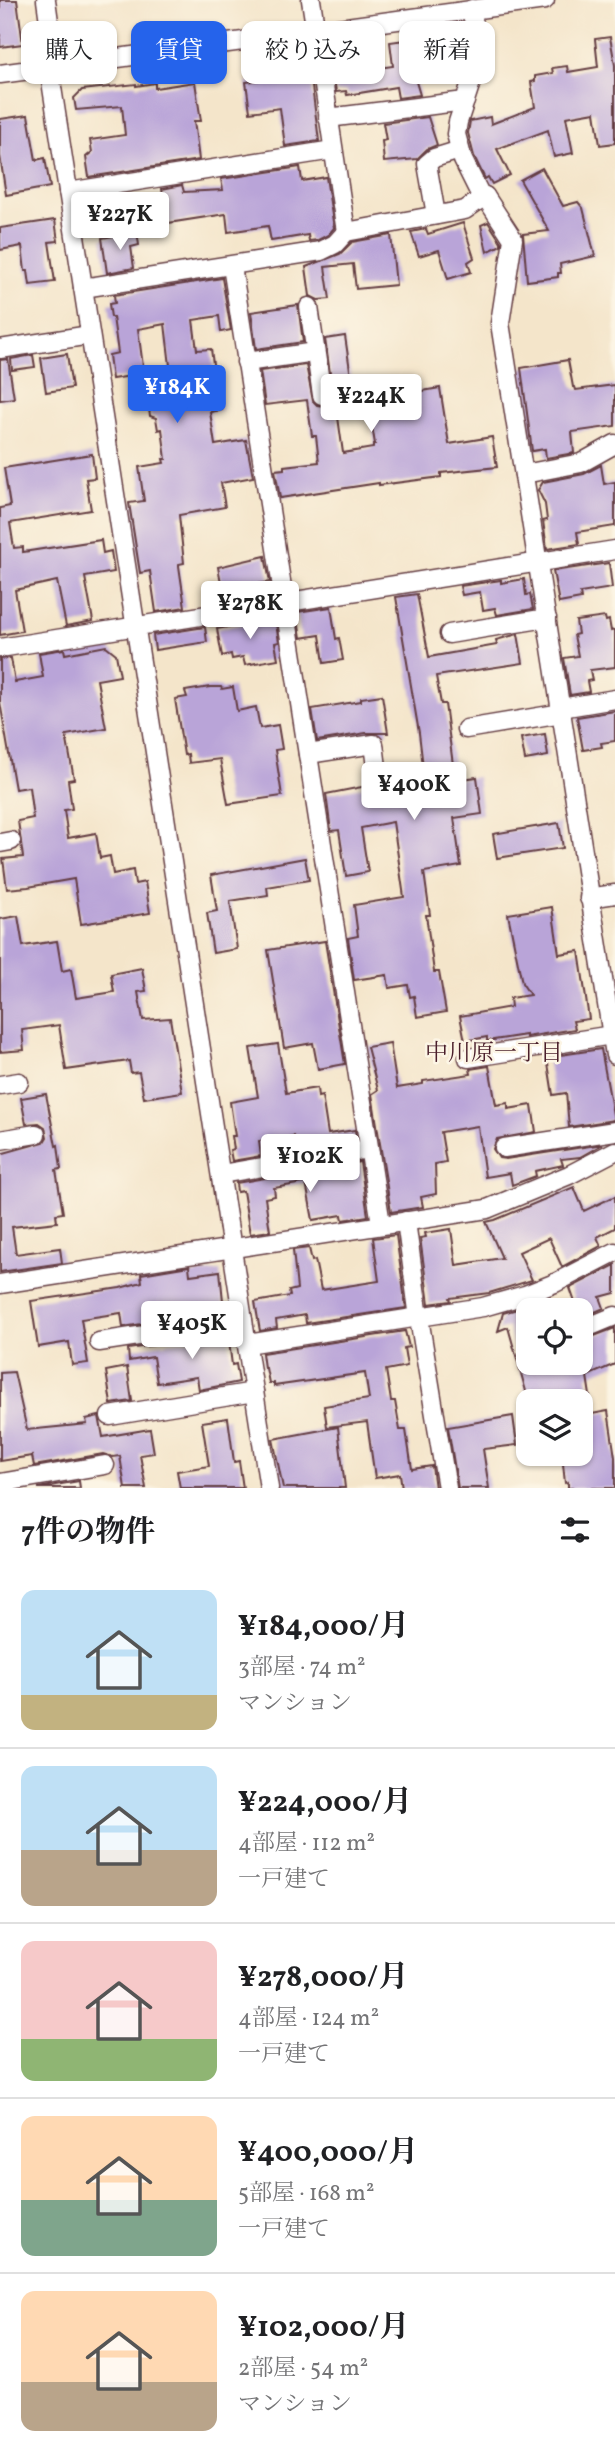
<!DOCTYPE html>
<html lang="ja">
<head>
<meta charset="utf-8">
<style>
	body { margin:0; font-family:Vollkorn,"Noto Serif JP",serif; background:#f6f6f6; color:#202124; height:100vh; display:flex; flex-direction:column; font-size:26px; white-space:nowrap }
	* { box-sizing:border-box; margin:0 }
	p { font-size:23px; color:#757577 }
	.icon { flex:none; width:38px; height:38px; fill:none; stroke:currentColor; stroke-width:2; stroke-linecap:round; stroke-linejoin:round }
	.map { position:relative; height:1488px; overflow:hidden }
	.sheet { display:flex; flex-direction:column; background:#fff; flex:1 }
	.sheet>* { flex:none }
	.top-card { position:absolute; left:21px; top:21px; width:574px; height:63px; display:flex; gap:14px }
	.fabs { position:absolute; left:516px; top:1298px; display:grid; gap:14px }
	.fabs a { display:grid; place-items:center; width:77px; height:77px; border-radius:14px; background:#fff; box-shadow:0 2px 5px #0004; font-size:35px }
	.price { position:absolute; translate:-50% -60px; padding:0 16px; border-radius:7px; background:#fff; color:#222; font-size:23px; line-height:46px; filter:drop-shadow(0 2px 4px #0008) }
	.price::after { content:''; position:absolute; left:50%; top:42px; width:21px; height:16px; margin-left:-10px; background:inherit; clip-path:polygon(0 0,100% 0,50% 100%) }
	.price.active { background:#2563eb; color:#fff }
	ul { padding:0; list-style:none }
	li { display:flex; align-items:center; gap:21px; height:175px; padding:0 21px }
	li+li { border-top:2px solid #e0e0e0 }
	li span { display:grid; place-items:center; flex:none; width:196px; height:140px; border-radius:14px; color:#555 }
	li>.icon { margin-inline-start:auto }
	span .icon { width:84px; height:84px; fill:#fffc; stroke-width:1 }
	li b { font-size:30px }
	h2 { display:flex; justify-content:space-between; align-items:center; height:84px; padding:0 21px; font-size:30px }
	.chip { padding:0 24px; border-radius:14px; background:#fff; box-shadow:0 2px 5px #0004; font-size:24px; line-height:63px }
	.chip.active { background:#2563eb; color:#fff }
	.map>svg:first-child { display:block }
	.building { fill:#b9a4d8 }
	.lines { fill:none; stroke-linecap:round; stroke-linejoin:round }
	.minor-casing { stroke:#643d43; stroke-width:21 }
	.minor { stroke:#fff; stroke-width:18 }
	.labels { text-anchor:middle; dominant-baseline:central; stroke-width:5; stroke-linejoin:round; paint-order:stroke }
	.neighbourhood-label { font-size:23px; fill:#4a1f2b; stroke:#fcf5e5 }
</style>
</head>
<body>
<div class="map">
<svg width="615" height="1488" viewBox="0 0 615 1488">
	<rect width="100%" height="100%" fill="#fcf5e5"/>
	<filter id="ink" filterUnits="userSpaceOnUse"><feTurbulence type="fractalNoise" baseFrequency=".0143" numOctaves="2"/><feDisplacementMap in="SourceGraphic" scale="14" xChannelSelector="R" yChannelSelector="G"/><feConvolveMatrix kernelMatrix="1 2 1 2 8 2 1 2 1" color-interpolation-filters="sRGB"/></filter>
	<filter id="wash" filterUnits="userSpaceOnUse"><feTurbulence type="fractalNoise" baseFrequency=".00686" numOctaves="4" result="noise"/><feDisplacementMap in="SourceGraphic" scale="28" xChannelSelector="R" yChannelSelector="G"/><feGaussianBlur stdDeviation="1.57" result="paint"/><feColorMatrix in="noise" values="0 0 0 0 0 0 0 0 0 0 0 0 0 0 0 0 0 1.4 0 .05"/><feComposite in="paint" operator="in"/></filter>
	<g filter="url(#wash)">
		<rect width="100%" height="100%" fill="#f4e5ca"/>
		<g id="blocks">
			<g class="building">
				<polygon points="0,0 17,0 23,44 0,47"/>
				<polygon points="462,32 466,63 427,68 427,70 414,75 420,95 398,98 396,87 347,95 346,91 336,92 334,78 344,77 344,73 393,66 390,42"/>
				<polygon points="610,37 615,65 615,143 600,145 595,112 566,117 573,153 554,157 548,130 497,149 510,175 492,184 488,177 485,179 474,156 468,133 470,121 490,117 491,124 535,107 531,82 535,81 535,76 553,73 552,68 567,66 568,72 598,67 595,39"/>
				<polygon points="297,55 299,64 309,63 319,141 285,146 280,108 250,112 246,82 283,77 282,66 285,66 284,57"/>
				<polygon points="195,82 201,121 194,121 199,160 89,177 86,157 92,152 90,140 125,135 122,106 76,110 74,98 82,90 136,84 136,86 155,83 155,88"/>
				<polygon points="28,115 36,160 45,158 50,187 6,195 0,156 0,119"/>
				<polygon points="428,117 437,145 427,149 417,159 384,162 382,141 386,140 383,123"/>
				<polygon points="300,167 302,181 326,177 334,228 328,235 318,240 309,241 308,235 271,241 268,226 228,232 226,214 168,223 162,189 182,185 184,192 223,190 221,179"/>
				<polygon points="542,168 563,206 578,202 583,208 595,256 560,264 561,273 558,273 558,277 527,281 523,234 549,231 520,180"/>
				<polygon points="55,220 58,241 49,242 55,282 30,285 28,271 25,271 22,246 0,250 0,228"/>
				<polygon points="488,222 501,242 501,245 487,252 481,225"/>
				<polygon points="463,223 474,258 468,262 471,272 448,279 439,250 419,256 411,232 426,229 428,234"/>
				<polygon points="137,232 139,245 131,247 134,268 107,273 102,238"/>
				<polygon points="391,235 396,285 356,289 353,264 325,267 330,299 318,300 310,296 306,267 340,254 352,242"/>
				<polygon points="222,278 231,330 221,332 219,316 193,320 197,350 211,349 215,379 217,378 222,410 210,412 215,445 246,440 253,477 221,483 225,507 179,515 184,563 179,564 179,566 185,607 156,612 150,571 140,573 129,503 144,501 139,467 164,463 163,459 166,459 162,429 158,430 156,418 150,416 149,409 153,400 150,377 171,374 165,324 138,329 144,374 112,379 109,355 118,353 113,317 111,317 109,304 115,303 114,295"/>
				<polygon points="298,305 303,342 256,349 251,312"/>
				<polygon points="345,336 355,404 342,405 342,409 337,410 343,453 373,448 373,444 375,444 367,395 393,391 394,396 440,388 449,444 492,437 497,467 441,473 441,477 379,485 379,483 280,498 275,470 284,469 284,466 319,462 316,436 312,436 307,400 265,405 260,371 306,365 313,401 317,405 324,406 330,403 333,394 325,339"/>
				<polygon points="67,354 72,388 46,392 41,358"/>
				<polygon points="33,355 35,367 12,370 11,359"/>
				<polygon points="8,359 14,398 0,400 0,360"/>
				<polygon points="568,360 573,387 575,387 576,390 615,385 615,426 572,432 574,453 546,458 545,449 532,451 521,368"/>
				<polygon points="92,454 95,478 86,479 91,510 10,523 14,548 23,547 23,552 101,540 103,553 111,551 114,572 85,577 93,621 66,626 57,581 15,590 22,631 0,635 0,508 10,506 4,468"/>
				<polygon points="601,465 604,484 615,482 615,526 577,532 579,544 547,549 543,521 547,520 545,504 538,490 543,482 584,474"/>
				<polygon points="265,556 270,582 239,587 240,591 223,593 218,567"/>
				<polygon points="609,563 612,588 580,593 581,599 559,603 553,571"/>
				<polygon points="524,579 526,595 530,594 533,609 497,615 495,608 483,610 480,592 462,595 460,586 501,580 501,583"/>
				<polygon points="417,594 429,657 497,645 496,640 518,634 523,663 436,676 441,704 445,704 455,780 477,777 482,814 454,818 461,866 424,872 430,915 426,915 434,972 439,972 446,1012 417,1017 414,996 410,997 408,985 389,988 387,975 354,980 348,938 358,936 354,905 404,897 393,822 361,828 368,872 346,876 339,830 331,831 326,794 372,785 380,786 388,781 424,775 419,733 396,597"/>
				<polygon points="331,607 336,639 339,638 343,660 324,663 320,635 301,638 297,612"/>
				<polygon points="605,617 606,621 609,620 611,631 615,630 615,667 590,670 592,680 587,681 589,692 570,695 564,658 578,656 574,635 578,634 576,621"/>
				<polygon points="275,618 279,642 275,643 278,659 245,665 243,657 232,659 231,654 222,656 217,629"/>
				<polygon points="205,627 207,642 155,650 153,635"/>
				<polygon points="106,646 116,654 120,676 97,680 106,728 66,735 74,779 68,780 72,809 64,810 68,838 96,833 100,858 110,856 113,874 133,870 135,884 145,882 150,913 81,924 74,879 28,887 7,889 3,859 23,857 18,821 33,818 29,787 15,789 0,702 0,659 11,658 15,682 43,677 39,653 64,649 65,654"/>
				<polygon points="210,687 221,687 222,689 233,687 237,711 256,707 260,728 278,725 282,749 275,750 282,796 228,804 220,759 189,763 188,754 184,755 175,699 187,697 185,691"/>
				<polygon points="382,695 388,733 366,733 317,741 312,709 361,701 361,698"/>
				<polygon points="615,711 615,741 601,743 602,747 583,750 577,717"/>
				<polygon points="545,734 548,756 525,760 521,738"/>
				<polygon points="559,823 563,848 497,858 493,834"/>
				<polygon points="305,858 309,880 267,887 268,895 230,901 237,949 213,953 207,913 217,911 211,875"/>
				<polygon points="552,907 559,954 579,951 589,1019 573,1021 575,1029 526,1037 526,1035 487,1041 487,1037 465,1041 460,1016 511,1007 510,998 530,995 522,983 508,914"/>
				<polygon points="18,916 23,946 57,941 62,971 71,969 76,998 114,992 111,974 142,968 146,991 138,992 143,1020 170,1018 182,1092 144,1098 139,1072 131,1073 129,1061 66,1070 59,1025 22,1030 24,1050 0,1052 0,919"/>
				<polygon points="325,941 345,1064 318,1069 313,1043 284,1048 268,950"/>
				<polygon points="390,1043 397,1088 423,1084 423,1081 471,1074 470,1069 489,1066 496,1105 508,1103 508,1109 532,1105 536,1132 497,1139 493,1149 499,1158 506,1159 603,1144 580,1157 561,1159 563,1165 535,1171 536,1176 512,1185 510,1173 485,1177 478,1126 441,1132 446,1162 435,1164 436,1194 421,1197 423,1207 391,1212 372,1094 378,1090 367,1047"/>
				<polygon points="278,1044 286,1093 317,1088 318,1097 322,1096 328,1134 355,1130 356,1140 297,1150 294,1136 259,1141 261,1156 232,1161 230,1150 234,1149 232,1136 235,1136 230,1102 258,1097 250,1048"/>
				<polygon points="601,1049 614,1120 569,1127 566,1093 553,1095 547,1057"/>
				<polygon points="46,1094 56,1146 58,1145 61,1169 56,1170 63,1213 56,1214 57,1222 12,1227 16,1254 60,1248 62,1263 0,1272 0,1154 44,1142 47,1137 45,1127 39,1123 26,1124 21,1098"/>
				<polygon points="360,1162 368,1216 343,1220 342,1215 313,1220 306,1183 303,1183 274,1188 275,1196 265,1198 270,1231 250,1234 243,1191 237,1192 236,1183"/>
				<polygon points="574,1187 584,1211 615,1196 615,1228 597,1237 601,1246 562,1267 549,1238 519,1252 532,1280 489,1293 450,1298 451,1301 429,1304 420,1238 426,1237 425,1233 451,1229 456,1265 502,1258 486,1222 495,1220"/>
				<polygon points="396,1235 406,1308 306,1323 305,1315 276,1320 277,1328 260,1331 255,1302 290,1296 289,1291 297,1289 293,1250 309,1248 312,1261 315,1260 321,1290 379,1281 373,1238"/>
				<polygon points="615,1265 615,1293 600,1297 604,1308 581,1318 581,1311 578,1311 570,1288"/>
				<polygon points="189,1266 190,1275 220,1271 224,1311 123,1327 121,1313 81,1319 88,1363 72,1365 69,1342 38,1347 31,1301 120,1288 142,1282 141,1274"/>
				<polygon points="528,1306 528,1363 581,1363 581,1341 615,1328 615,1364 587,1376 591,1402 570,1402 569,1395 546,1402 529,1402 508,1327 498,1331 503,1313"/>
				<polygon points="405,1331 409,1347 404,1348 407,1366 386,1370 391,1401 395,1401 400,1430 406,1430 412,1469 432,1466 435,1488 402,1488 400,1474 375,1478 367,1422 327,1427 324,1406 369,1399 365,1373 274,1386 274,1383 269,1383 266,1368 264,1368 262,1353"/>
				<polygon points="228,1334 232,1365 236,1364 239,1382 199,1390 197,1377 157,1383 153,1357 129,1361 128,1349"/>
				<polygon points="127,1367 132,1401 111,1404 106,1371"/>
				<polygon points="14,1372 27,1430 87,1424 86,1419 99,1416 103,1437 150,1429 154,1453 140,1455 146,1488 125,1488 120,1456 113,1457 103,1454 34,1466 32,1456 0,1461 0,1373"/>
				<polygon points="608,1411 615,1457 615,1488 568,1488 568,1482 565,1483 562,1454 581,1454 581,1416"/>
				<polygon points="513,1416 517,1445 483,1449 489,1488 458,1488 448,1427"/>
				<polygon points="228,1418 234,1462 239,1461 243,1488 180,1488 177,1471 209,1466 202,1422"/>
				<polygon points="338,1427 345,1488 283,1488 273,1439"/>
				<polygon points="79,1481 80,1488 38,1488"/>
			</g>
		</g>
	</g>
	<g filter="url(#ink)">
		<use href="#blocks" fill-opacity="0" stroke="#643d43" stroke-width="2"/>
		<g class="lines">
			<g class="minor-casing">
				<g id="minor">
					<polyline points="46,0 51,36 49,68 269,1488"/>
					<polyline points="311,0 346,232"/>
					<polyline points="472,9 478,61 458,122 456,134 463,160 480,194 485,196 513,239 500,323 615,1055"/>
					<polyline points="0,74 545,0"/>
					<polyline points="328,118 465,101"/>
					<polyline points="68,192 333,150"/>
					<polyline points="436,215 427,164 434,158 460,150"/>
					<polyline points="232,266 381,1224"/>
					<polyline points="83,288 321,251 335,244 346,232 465,210 485,196"/>
					<polyline points="309,307 322,395"/>
					<polyline points="0,349 90,335"/>
					<polyline points="246,362 315,352"/>
					<polyline points="524,474 581,463 615,444"/>
					<polyline points="449,634 547,618"/>
					<polyline points="0,648 615,550"/>
					<polyline points="561,708 615,699"/>
					<polyline points="466,729 562,713"/>
					<polyline points="308,754 374,744 378,775"/>
					<polyline points="0,843 11,841"/>
					<polyline points="589,898 615,894"/>
					<polyline points="468,1058 612,1035"/>
					<polyline points="0,1085 19,1082"/>
					<polyline points="0,1140 36,1134"/>
					<polyline points="504,1148 615,1131"/>
					<polyline points="221,1174 369,1149"/>
					<polyline points="406,1221 419,1318 447,1488"/>
					<polyline points="0,1284 487,1209 569,1175 615,1151"/>
					<polyline points="581,1330 615,1316"/>
					<polyline points="99,1342 243,1320"/>
					<polyline points="247,1344 483,1307 525,1295 555,1283 615,1252"/>
					<polyline points="110,1416 254,1392"/>
					<polyline points="0,1483 105,1465"/>
				</g>
			</g>
			<use href="#minor" class="minor"/>
		</g>
	</g>
	<g class="labels">
		<g class="neighbourhood-label">
			<text x="494" y="1054">中川原一丁目</text>
		</g>
	</g>
</svg>
<div class="fabs">
<a><svg class="icon" aria-label="locate" viewBox="0 0 24 24"><circle cx="12" cy="12" r="6"/><path d="M12 2v4M12 18v4M2 12h4M18 12h4"/></svg></a>
<a><svg class="icon" aria-label="layers" viewBox="0 0 24 24"><path d="M12 4l9 5-9 5-9-5zM3 14l9 5 9-5"/></svg></a>
</div>
<b class="price" style="left:120px;top:252px">¥227K</b>
<b class="price active" style="left:177px;top:425px">¥184K</b>
<b class="price" style="left:371px;top:434px">¥224K</b>
<b class="price" style="left:250px;top:641px">¥278K</b>
<b class="price" style="left:414px;top:822px">¥400K</b>
<b class="price" style="left:310px;top:1194px">¥102K</b>
<b class="price" style="left:192px;top:1361px">¥405K</b>
<div class="top-card">
<a class="chip">購入</a>
<a class="chip active">賃貸</a>
<a class="chip">絞り込み</a>
<a class="chip">新着</a>
</div>
</div>
<section class="sheet">
<h2>7件の物件<svg class="icon" aria-label="filters" viewBox="0 0 24 24"><path d="M4 7h16M4 17h16"/><circle cx="9" cy="7" r="2"/><circle cx="15" cy="17" r="2"/></svg></h2>
<ul>
<li><span style="background:linear-gradient(#bfe0f5 75%,#c2b280 0)"><svg class="icon" aria-label="home" viewBox="0 0 24 24"><path d="M3 11l9-7 9 7M6 9v11h12V9"/></svg></span><div><b>¥184,000/月</b><p>3部屋 · 74 m²</p><p>マンション</p></div></li>
<li><span style="background:linear-gradient(#bfe0f5 60%,#b9a48a 0)"><svg class="icon" aria-label="home" viewBox="0 0 24 24"><path d="M3 11l9-7 9 7M6 9v11h12V9"/></svg></span><div><b>¥224,000/月</b><p>4部屋 · 112 m²</p><p>一戸建て</p></div></li>
<li><span style="background:linear-gradient(#f6c9c9 70%,#8fb573 0)"><svg class="icon" aria-label="home" viewBox="0 0 24 24"><path d="M3 11l9-7 9 7M6 9v11h12V9"/></svg></span><div><b>¥278,000/月</b><p>4部屋 · 124 m²</p><p>一戸建て</p></div></li>
<li><span style="background:linear-gradient(#ffd9b3 60%,#7fa58c 0)"><svg class="icon" aria-label="home" viewBox="0 0 24 24"><path d="M3 11l9-7 9 7M6 9v11h12V9"/></svg></span><div><b>¥400,000/月</b><p>5部屋 · 168 m²</p><p>一戸建て</p></div></li>
<li><span style="background:linear-gradient(#ffd9b3 65%,#b9a48a 0)"><svg class="icon" aria-label="home" viewBox="0 0 24 24"><path d="M3 11l9-7 9 7M6 9v11h12V9"/></svg></span><div><b>¥102,000/月</b><p>2部屋 · 54 m²</p><p>マンション</p></div></li>
</ul>
</section>
</body>
</html>
